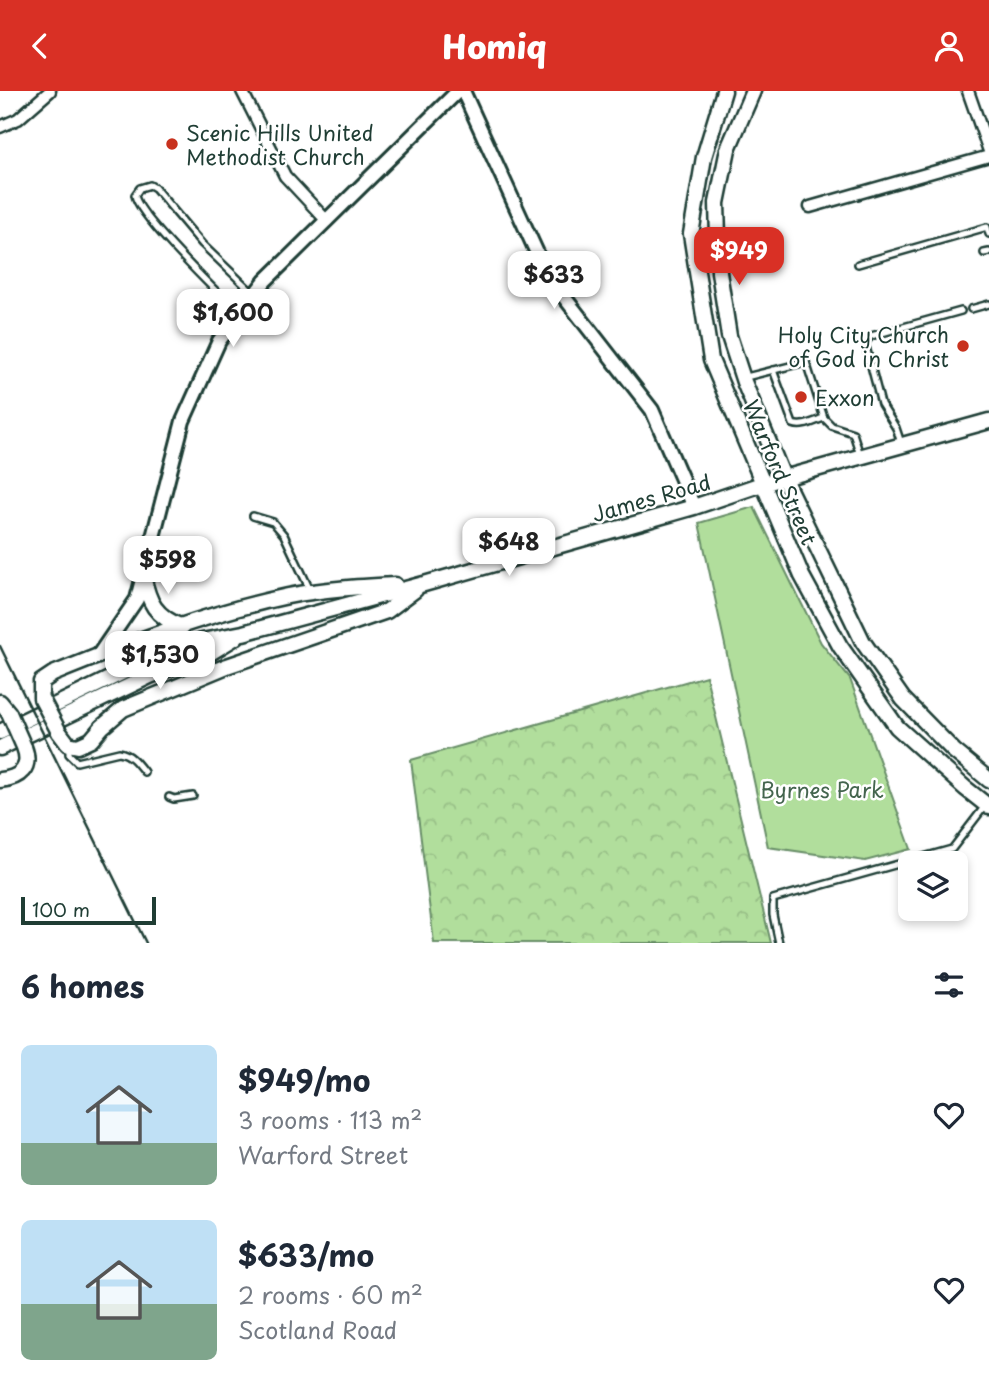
<!DOCTYPE html>
<html lang="en">
<head>
<meta charset="utf-8">
<style>
	body { margin:0; font-family:"Playpen Sans",sans-serif; background:#f6f6f7; color:#1f2937; height:100vh; display:flex; flex-direction:column; font-size:26px; white-space:nowrap }
	* { box-sizing:border-box; margin:0 }
	p { font-size:23px; color:#747a83 }
	.icon { flex:none; width:38px; height:38px; fill:none; stroke:currentColor; stroke-width:2; stroke-linecap:round; stroke-linejoin:round }
	.map { position:relative; height:852px; overflow:hidden }
	.details { display:flex; flex-direction:column; background:#fff; flex:1 }
	.details>* { flex:none }
	.controls { position:absolute; left:898px; top:760px; display:grid; gap:14px }
	.controls a { display:grid; place-items:center; width:70px; height:70px; border-radius:10px; background:#fff; box-shadow:0 4px 10px #0003; font-size:35px }
	.scale { position:absolute; left:21px; bottom:18px; width:135px; box-sizing:border-box; padding-left:7px; border:4px solid #1f3d34; border-top:0; font-size:19px; line-height:24px; white-space:nowrap; color:#1f3d34; -webkit-text-stroke:5px #fff; paint-order:stroke }
	.price { position:absolute; translate:-50% -60px; padding:0 16px; border-radius:14px; background:#fff; color:#222; font-size:23px; line-height:46px; filter:drop-shadow(0 2px 4px #0008) }
	.price::after { content:''; position:absolute; left:50%; top:42px; width:21px; height:16px; margin-left:-10px; background:inherit; clip-path:polygon(0 0,100% 0,50% 100%) }
	.price.selected { background:#d93025; color:#fff }
	ul { padding:0; list-style:none }
	li { display:flex; align-items:center; gap:21px; height:175px; padding:0 21px }
	li span { display:grid; place-items:center; flex:none; width:196px; height:140px; border-radius:10px; color:#555 }
	li>.icon { margin-inline-start:auto }
	span .icon { width:84px; height:84px; fill:#fffc; stroke-width:1 }
	li b { font-size:30px }
	h2 { display:flex; justify-content:space-between; align-items:center; height:84px; padding:0 21px; font-size:30px }
	header { display:flex; justify-content:space-between; align-items:center; height:91px; padding:0 21px; background:#d93025; color:#fff; font-size:32px; font-weight:800 }
	.map>svg:first-child { display:block }
	.forest { fill:url(#forest-crowns); stroke:#688e68; stroke-width:2 }
	.park { fill:#b1de9c; stroke:#688e68; stroke-width:2 }
	.lines { fill:none; stroke-linecap:round; stroke-linejoin:round }
	.service-casing { stroke:#1f3d34; stroke-width:10 }
	.minor-casing { stroke:#1f3d34; stroke-width:15 }
	.tertiary-casing { stroke:#1f3d34; stroke-width:18 }
	.secondary-casing { stroke:#1f3d34; stroke-width:19 }
	.service { stroke:#fff; stroke-width:5 }
	.minor { stroke:#fff; stroke-width:10 }
	.tertiary { stroke:#fff; stroke-width:12 }
	.secondary { stroke:#fff; stroke-width:14 }
	.rail { stroke:#1f3d34; stroke-width:2.5 }
	.secondary-bridge-casing { stroke:#1f3d34; stroke-width:19; stroke-linecap:butt }
	.secondary-bridge { stroke:#fff; stroke-width:14 }
	.poi-dot { fill:#c8321e; stroke:#fff; stroke-width:2.5 }
	.labels { text-anchor:middle; dominant-baseline:central; stroke-width:5; stroke-linejoin:round; paint-order:stroke }
	.poi-label { font-size:21px; fill:#1f3d34; stroke:#fff; text-anchor:start }
	.street-label { font-size:21px; fill:#1f3d34; stroke:#fff }
	.park-label { font-size:21px; fill:#44654e; stroke:#fff }
</style>
</head>
<body>
<header><svg class="icon" aria-label="back" viewBox="0 0 24 24"><path d="M15 5l-7 7 7 7"/></svg>Homiq<svg class="icon" aria-label="person" viewBox="0 0 24 24"><circle cx="12" cy="8" r="4"/><path d="M4 21q1-7 8-7t8 7"/></svg></header>
<div class="map">
<svg width="989" height="852" viewBox="0 0 989 852">
	<defs>
		<pattern id="forest-crowns" width="20" height="18" patternUnits="userSpaceOnUse" patternTransform="scale(1.75)"><rect width="20" height="18" fill="#b1de9c"/><path d="M2 6a3 3 0 1 1 6 0M12 15a3 3 0 1 1 6 0" fill="none" stroke="#98bf87"/></pattern>
	</defs>
	<rect width="100%" height="100%" fill="#fff"/>
	<filter id="ink" filterUnits="userSpaceOnUse"><feTurbulence type="fractalNoise" baseFrequency=".0143" numOctaves="2"/><feDisplacementMap in="SourceGraphic" scale="14" xChannelSelector="R" yChannelSelector="G"/><feConvolveMatrix kernelMatrix="1 2 1 2 8 2 1 2 1" color-interpolation-filters="sRGB"/></filter>
	<g filter="url(#ink)">
		<polygon class="forest" points="706,585 771,852 434,852 411,669"/>
		<polygon class="park" points="754,416 821,552 850,588 911,758 865,770 768,756 699,432"/>
		<g class="lines">
			<g class="service-casing">
				<g id="service">
					<polyline points="984,162 989,161"/>
					<polyline points="858,173 987,136 989,143"/>
					<polyline points="971,218 989,213"/>
					<path d="M238 222C219 203 137 124 135 104L140 97 150 94 155 97 202 153 255 204"/>
					<path d="M773 279 793 333C803 337 814 330 824 327"/>
					<polyline points="746,286 806,271 824,327 832,335 853,342 860,364"/>
					<polyline points="901,352 896,337 881,313 865,252 871,245 961,220"/>
					<polyline points="253,425 273,431 284,444 310,499"/>
					<path d="M69 656V663L77 671 119 661C131 663 137 672 144 681"/>
					<polyline points="169,706 174,708 193,705"/>
					<polyline points="779,852 773,824 773,808 952,758 985,715"/>
				</g>
			</g>
			<g class="minor-casing">
				<g id="minor">
					<polyline points="242,0 285,85 327,130"/>
					<polyline points="968,0 989,60"/>
					<polyline points="0,36 18,28 50,0"/>
					<polyline points="810,116 989,65"/>
				</g>
			</g>
			<g class="tertiary-casing">
				<g id="tertiary">
					<polyline points="463,0 547,184 652,319 694,416"/>
					<polyline points="98,565 137,508 183,330 219,250 265,190 458,0"/>
				</g>
			</g>
			<g class="secondary-casing">
				<g id="secondary">
					<polyline points="724,0 704,66 691,143 711,269 802,485 840,555 897,636 965,697 989,716"/>
					<polyline points="753,0 728,58 717,112 719,181 729,245 744,291 784,388 863,551 903,608 954,660 989,689"/>
					<path d="M143 485C149 512 155 525 182 536"/>
					<path d="M41 607V591L53 583C129 552 208 522 288 505 323 498 359 496 395 494"/>
					<polyline points="0,611 9,622"/>
					<polyline points="0,641 144,571 202,550 243,542 424,493 694,416 762,393 989,330"/>
					<polyline points="59,641 68,653 78,655 91,649 102,636 123,618 227,575 387,520 415,499"/>
					<polyline points="0,657 150,585 210,562 236,546"/>
					<path d="M0 689C20 687 32 677 24 656"/>
				</g>
			</g>
			<use href="#service" class="service"/>
			<use href="#minor" class="minor"/>
			<use href="#tertiary" class="tertiary"/>
			<use href="#secondary" class="secondary"/>
			<polyline class="rail" points="0,555 146,852"/>
			<g class="secondary-bridge-casing">
				<g id="secondary-bridge">
					<polyline points="41,607 59,641"/>
					<polyline points="9,622 24,656"/>
				</g>
			</g>
			<use href="#secondary-bridge" class="secondary-bridge"/>
		</g>
	</g>
	<g class="poi-dot">
		<circle cx="172" cy="53" r="7"/>
		<circle cx="963" cy="255" r="7"/>
		<circle cx="801" cy="306" r="7"/>
	</g>
	<g class="labels">
		<g class="poi-label">
			<text x="186" y="41">Scenic Hills United<tspan x="186" dy="24">Methodist Church</tspan></text>
			<text x="949" y="243" text-anchor="end">Holy City Church<tspan x="949" dy="24">of God in Christ</tspan></text>
			<text x="815" y="306">Exxon</text>
		</g>
		<g class="street-label">
			<text transform="translate(781 381) rotate(67)">Warford Street</text>
			<text transform="translate(651 406) rotate(-16)">James Road</text>
		</g>
		<g class="park-label">
			<text x="822" y="698">Byrnes Park</text>
		</g>
	</g>
</svg>
<div class="controls">
<a><svg class="icon" aria-label="layers" viewBox="0 0 24 24"><path d="M12 4l9 5-9 5-9-5zM3 14l9 5 9-5"/></svg></a>
</div>
<div class="scale">100 m</div>
<b class="price selected" style="left:739px;top:196px">$949</b>
<b class="price" style="left:554px;top:220px">$633</b>
<b class="price" style="left:233px;top:258px">$1,600</b>
<b class="price" style="left:509px;top:487px">$648</b>
<b class="price" style="left:168px;top:505px">$598</b>
<b class="price" style="left:160px;top:600px">$1,530</b>
</div>
<section class="details">
<h2>6 homes<svg class="icon" aria-label="filters" viewBox="0 0 24 24"><path d="M4 7h16M4 17h16"/><circle cx="9" cy="7" r="2"/><circle cx="15" cy="17" r="2"/></svg></h2>
<ul>
<li><span style="background:linear-gradient(#bfe0f5 70%,#7fa58c 0)"><svg class="icon" aria-label="home" viewBox="0 0 24 24"><path d="M3 11l9-7 9 7M6 9v11h12V9"/></svg></span><div><b>$949/mo</b><p>3 rooms · 113 m²</p><p>Warford Street</p></div><svg class="icon" aria-label="heart" viewBox="0 0 24 24"><path d="M12 20l-8-8c-3-5 5-10 8-4 3-6 11-1 8 4z"/></svg></li>
<li><span style="background:linear-gradient(#bfe0f5 60%,#7fa58c 0)"><svg class="icon" aria-label="home" viewBox="0 0 24 24"><path d="M3 11l9-7 9 7M6 9v11h12V9"/></svg></span><div><b>$633/mo</b><p>2 rooms · 60 m²</p><p>Scotland Road</p></div><svg class="icon" aria-label="heart" viewBox="0 0 24 24"><path d="M12 20l-8-8c-3-5 5-10 8-4 3-6 11-1 8 4z"/></svg></li>
</ul>
</section>
</body>
</html>
